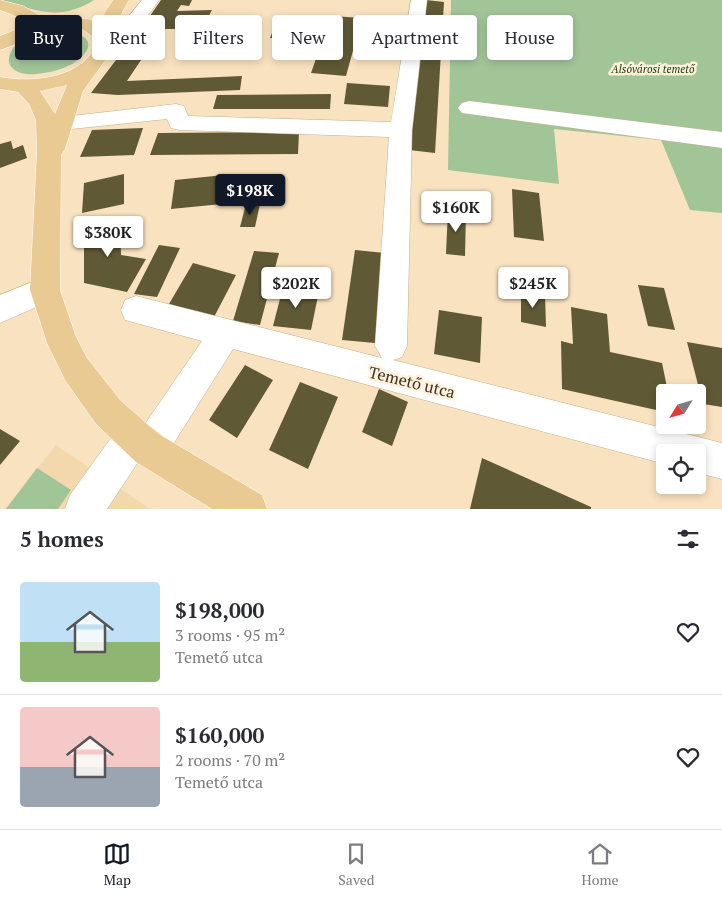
<!DOCTYPE html>
<html lang="en">
<head>
<meta charset="utf-8">
<style>
	body { margin:0; font-family:"PT Serif",serif; background:#f7f7f7; color:#2b2b33; height:100vh; display:flex; flex-direction:column; font-size:19px; white-space:nowrap }
	* { box-sizing:border-box; margin:0 }
	p { font-size:16px; color:#7c7c81 }
	.icon { flex:none; width:28px; height:28px; fill:none; stroke:currentColor; stroke-width:2; stroke-linecap:round; stroke-linejoin:round }
	.map { position:relative; height:509px; overflow:hidden }
	.panel { display:flex; flex-direction:column; background:#fff; flex:1 }
	.panel>* { flex:none }
	.banner { position:absolute; left:15px; top:15px; width:692px; height:45px; display:flex; gap:10px }
	.needle { width:32px; rotate:233deg }
	.controls { position:absolute; left:656px; top:384px; display:grid; gap:10px }
	.controls a { display:grid; place-items:center; width:50px; height:50px; border-radius:5px; background:#fff; box-shadow:0 2px 8px #0003; font-size:25px }
	.price { position:absolute; translate:-50% -42px; padding:0 11px; border-radius:5px; background:#fff; color:#222; font-size:16px; line-height:32px; filter:drop-shadow(0 1px 2px #0008) }
	.price::after { content:''; position:absolute; left:50%; top:30px; width:15px; height:11px; margin-left:-8px; background:inherit; clip-path:polygon(0 0,100% 0,50% 100%) }
	.price.selected { background:#111827; color:#fff }
	ul { padding:0; list-style:none }
	li { display:flex; align-items:center; gap:15px; height:125px; padding:0 20px }
	li+li { border-top:1px solid #e1e1e2 }
	li span { display:grid; place-items:center; flex:none; width:140px; height:100px; border-radius:5px; color:#555 }
	li>.icon { margin-inline-start:auto }
	span .icon { width:60px; height:60px; fill:#fffc; stroke-width:1 }
	li b { font-size:21px }
	h2 { display:flex; justify-content:space-between; align-items:center; height:60px; padding:0 20px; font-size:21px }
	.chip { padding:0 18px; border-radius:5px; background:#fff; box-shadow:0 2px 8px #0003; font-size:18px; line-height:45px }
	.chip.selected { background:#111827; color:#fff }
	.tabs { display:flex; justify-content:space-around; align-items:center; height:70px; border-top:1px solid #e1e1e2; background:#fff; font-size:14px; color:#7c7c81 }
	.tabs a { display:grid; justify-items:center; gap:2px }
	.tabs .selected { color:#111827 }
	.map>svg:first-child { display:block }
	.built { fill:#f3d8ae }
	.green { fill:#a2c598 }
	.building { fill:#5f5936 }
	.lines { fill:none; stroke-linecap:round; stroke-linejoin:round }
	.minor-casing { stroke:#c5af8d; stroke-width:1 }
	.major-casing { stroke:#fff; stroke-width:1 }
	.minor { fill:#fff; fill-rule:evenodd }
	.major { fill:#e9ca93; fill-rule:evenodd }
	.labels { text-anchor:middle; dominant-baseline:central; stroke-width:5; stroke-linejoin:round; paint-order:stroke }
	.far-park-label { font-size:11px; font-style:italic; fill:#193a0e; stroke:#fef0db }
	.near-street-label { font-size:16px; fill:#3c3325; stroke:#fef0db }
</style>
</head>
<body>
<div class="map">
<svg width="722" height="509" viewBox="0 0 722 509">
	<rect width="100%" height="100%" fill="#f9e2bf"/>
	<polygon class="built" points="56,445 150,509 5,509"/>
	<g class="green">
		<path d="M0 0H94C59 22 36 10 0 0Z"/>
		<polygon points="451,0 722,0 722,213 690,210 661,140 554,129 559,184 448,170"/>
		<path d="M60 30C88 32 101 46 72 64 61 70 48 73 36 74 17 76 0 66 14 47 27 36 44 32 60 30Z"/>
		<polygon points="37,468 71,490 58,509 6,509"/>
	</g>
	<g class="building">
		<polygon points="161,0 192,0 189,6 181,5 177,11 212,10 206,21 196,20 192,29 141,29"/>
		<polygon points="426,0 444,2 435,153 409,150"/>
		<polygon points="331,16 362,18 346,76 311,73"/>
		<polygon points="277,21 299,22 293,39 270,38"/>
		<polygon points="207,34 261,36 256,49 201,47"/>
		<polygon points="133,38 146,39 135,53 122,52"/>
		<polygon points="119,56 143,57 127,81 242,76 240,90 118,95 91,93"/>
		<polygon points="347,83 390,86 388,107 344,104"/>
		<polygon points="331,94 330,109 213,109 217,95"/>
		<polygon points="143,128 134,155 80,157 92,130"/>
		<polygon points="299,132 298,154 150,155 158,133"/>
		<polygon points="11,141 13,149 23,145 27,158 0,168 0,144"/>
		<polygon points="124,174 124,204 82,213 84,183"/>
		<polygon points="224,175 222,204 171,209 175,180"/>
		<polygon points="512,189 539,193 544,241 514,237"/>
		<polygon points="246,204 260,204 255,227 240,227"/>
		<polygon points="448,209 466,211 465,256 446,254"/>
		<polygon points="120,218 121,255 146,259 127,292 84,283 84,228"/>
		<polygon points="159,245 180,248 157,297 134,294"/>
		<polygon points="355,250 385,253 375,343 342,340"/>
		<polygon points="254,251 279,253 260,325 233,321"/>
		<polygon points="193,263 236,275 214,317 169,304"/>
		<polygon points="638,285 664,288 675,330 648,326"/>
		<polygon points="283,287 319,291 311,330 273,326"/>
		<polygon points="521,290 545,295 546,327 521,322"/>
		<polygon points="571,307 607,314 610,352 662,363 668,392 665,392 665,412 562,389 561,341 573,344"/>
		<polygon points="439,310 482,317 480,363 434,354"/>
		<polygon points="687,342 722,348 722,407 703,404"/>
		<polygon points="245,365 273,380 237,438 209,420"/>
		<polygon points="300,382 338,397 308,469 269,450"/>
		<polygon points="379,389 408,402 392,446 362,432"/>
		<polygon points="0,429 20,441 0,465"/>
		<polygon points="482,458 591,507 591,509 470,509"/>
	</g>
	<g class="lines">
		<g class="minor-casing">
			<g id="minor">
				<path d="M142 0H159C152 10 147 22 133 19L130 15Z"/>
				<polygon points="411,0 427,0 412,130 407,346 402,357 393,360 722,443 722,479 698,473 698,452 665,452 665,464 233,349 162,462 149,467 138,462 107,509 65,509 70,495 121,424 134,419 145,424 202,341 125,320 121,310 125,300 136,296 382,358 375,346 389,137 179,130 171,128 167,119 62,130 54,128 51,123 54,118 176,104 184,106 188,116 391,122"/>
				<polygon points="469,101 722,132 722,148 462,113 458,108 462,103"/>
				<polygon points="45,277 55,281 60,290 55,299 0,323 0,295"/>
			</g>
		</g>
		<g class="major-casing">
			<path id="major" d="M0 0 23 6 48 20 73 17 93 20 101 25 105 12 113 0H129L122 12 112 51 83 91 65 149 61 155 60 290 76 337 87 358 120 400 147 424 162 436 262 495 267 509H212L136 462 96 424 65 380 47 343 30 290 37 152 36 120 29 104 18 92 0 89V77C32 83 83 79 97 43 73 6 29 42 0 50V36L30 24 11 14 0 10ZM67 85 55 114 40 91Z"/>
		</g>
		<use href="#minor" class="minor"/>
		<use href="#major" class="major"/>
	</g>
	<g class="labels">
		<g class="far-park-label">
			<text x="653" y="69">Alsóvárosi temető</text>
		</g>
		<g class="near-street-label">
			<text transform="translate(412 382) rotate(14)">Temető utca</text>
		</g>
	</g>
</svg>
<div class="controls">
<a><svg class="needle" viewBox="-14 -14 28 28"><path d="M0-13l5 13h-10z" fill="#e53935"/><path d="M0 13l5-13h-10z" fill="#7c7c81"/></svg></a>
<a><svg class="icon" aria-label="locate" viewBox="0 0 24 24"><circle cx="12" cy="12" r="6"/><path d="M12 2v4M12 18v4M2 12h4M18 12h4"/></svg></a>
</div>
<b class="price selected" style="left:250px;top:216px">$198K</b>
<b class="price" style="left:456px;top:233px">$160K</b>
<b class="price" style="left:108px;top:258px">$380K</b>
<b class="price" style="left:296px;top:309px">$202K</b>
<b class="price" style="left:533px;top:309px">$245K</b>
<div class="banner">
<a class="chip selected">Buy</a>
<a class="chip">Rent</a>
<a class="chip">Filters</a>
<a class="chip">New</a>
<a class="chip">Apartment</a>
<a class="chip">House</a>
</div>
</div>
<section class="panel">
<h2>5 homes<svg class="icon" aria-label="filters" viewBox="0 0 24 24"><path d="M4 7h16M4 17h16"/><circle cx="9" cy="7" r="2"/><circle cx="15" cy="17" r="2"/></svg></h2>
<ul>
<li><span style="background:linear-gradient(#bfe0f5 60%,#8fb573 0)"><svg class="icon" aria-label="home" viewBox="0 0 24 24"><path d="M3 11l9-7 9 7M6 9v11h12V9"/></svg></span><div><b>$198,000</b><p>3 rooms · 95 m²</p><p>Temető utca</p></div><svg class="icon" aria-label="heart" viewBox="0 0 24 24"><path d="M12 20l-8-8c-3-5 5-10 8-4 3-6 11-1 8 4z"/></svg></li>
<li><span style="background:linear-gradient(#f6c9c9 60%,#9aa5b1 0)"><svg class="icon" aria-label="home" viewBox="0 0 24 24"><path d="M3 11l9-7 9 7M6 9v11h12V9"/></svg></span><div><b>$160,000</b><p>2 rooms · 70 m²</p><p>Temető utca</p></div><svg class="icon" aria-label="heart" viewBox="0 0 24 24"><path d="M12 20l-8-8c-3-5 5-10 8-4 3-6 11-1 8 4z"/></svg></li>
</ul>
</section>
<nav class="tabs">
<a class="selected"><svg class="icon" aria-label="map" viewBox="0 0 24 24"><path d="M3 6l6-2 6 2 6-2v14l-6 2-6-2-6 2zM9 4v14M15 6v14"/></svg>Map</a>
<a><svg class="icon" aria-label="saved" viewBox="0 0 24 24"><path d="M7 4h10v16l-5-4-5 4z"/></svg>Saved</a>
<a><svg class="icon" aria-label="home" viewBox="0 0 24 24"><path d="M3 11l9-7 9 7M6 9v11h12V9"/></svg>Home</a>
</nav>
</body>
</html>
